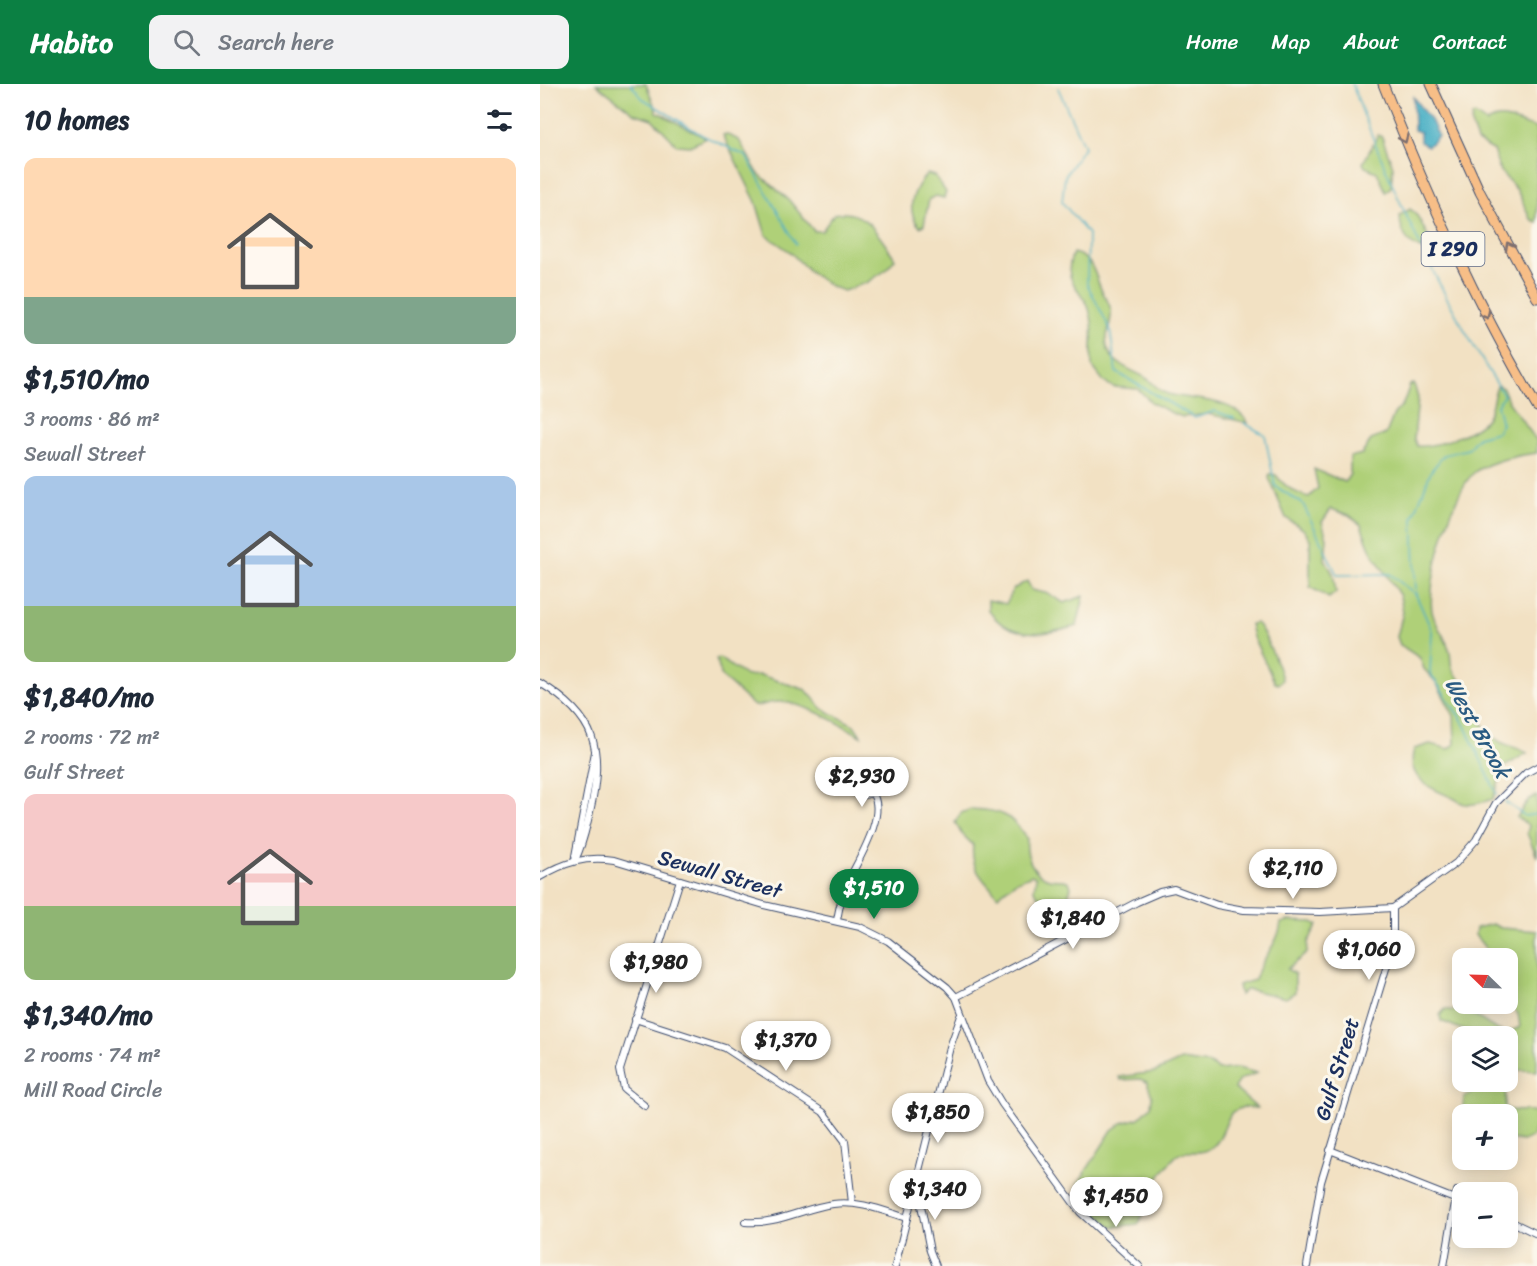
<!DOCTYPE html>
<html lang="en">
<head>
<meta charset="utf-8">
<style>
	body { margin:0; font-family:Sriracha,sans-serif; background:#f2f2f3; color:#1f2937; height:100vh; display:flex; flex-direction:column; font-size:22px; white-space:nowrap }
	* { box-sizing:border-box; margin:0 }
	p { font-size:20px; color:#747a83 }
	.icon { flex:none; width:33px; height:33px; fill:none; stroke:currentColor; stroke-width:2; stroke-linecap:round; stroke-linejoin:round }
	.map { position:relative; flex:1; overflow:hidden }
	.drawer { display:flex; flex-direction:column; background:#fff; width:540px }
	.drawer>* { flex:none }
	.needle { width:39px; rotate:293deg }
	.buttons { position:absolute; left:912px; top:864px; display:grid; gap:12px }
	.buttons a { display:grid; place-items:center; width:66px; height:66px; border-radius:12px; background:#fff; box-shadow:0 3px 15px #0003; font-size:30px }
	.price { position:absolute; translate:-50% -51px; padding:0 14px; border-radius:21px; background:#fff; color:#222; font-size:20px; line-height:39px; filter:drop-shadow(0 2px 3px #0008) }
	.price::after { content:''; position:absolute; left:50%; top:36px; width:18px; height:14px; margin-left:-9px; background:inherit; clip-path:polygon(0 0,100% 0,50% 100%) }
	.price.on { background:#0b8043; color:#fff }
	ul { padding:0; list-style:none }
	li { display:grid; align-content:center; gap:12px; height:318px; padding:0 24px }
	li span { display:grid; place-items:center; height:186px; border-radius:12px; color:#555 }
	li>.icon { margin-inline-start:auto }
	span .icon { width:108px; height:108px; fill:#fffc; stroke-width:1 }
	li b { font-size:26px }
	h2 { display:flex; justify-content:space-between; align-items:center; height:72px; padding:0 24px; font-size:26px }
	header { display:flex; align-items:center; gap:36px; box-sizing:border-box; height:84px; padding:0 30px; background:#0b8043; color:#fff }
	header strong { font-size:28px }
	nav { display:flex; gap:33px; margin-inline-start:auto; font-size:21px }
	.search { width:420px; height:54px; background:#f2f2f3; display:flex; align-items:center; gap:15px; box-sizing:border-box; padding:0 21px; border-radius:12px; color:#747a83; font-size:22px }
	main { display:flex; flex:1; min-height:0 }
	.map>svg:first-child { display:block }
	.green { fill:#afd078; stroke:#65806b; stroke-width:1.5 }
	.water { fill:#45aec4; stroke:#306e91; stroke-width:1.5 }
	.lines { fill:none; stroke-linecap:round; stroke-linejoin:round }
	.stream { stroke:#45aec4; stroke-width:1.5 }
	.minor-casing { stroke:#3b4a6d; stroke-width:8 }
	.highway-casing { stroke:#3b4a6d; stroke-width:11 }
	.minor { stroke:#fff; stroke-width:6 }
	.highway { stroke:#f7be87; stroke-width:9 }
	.oneway { stroke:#7e6f70 }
	.labels { text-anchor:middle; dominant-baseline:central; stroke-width:6; stroke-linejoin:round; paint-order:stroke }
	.shield { fill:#fbf7ec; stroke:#5e6b89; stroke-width:1.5 }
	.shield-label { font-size:20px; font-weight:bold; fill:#1b2f5e }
	.street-label { font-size:21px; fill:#1b2f5e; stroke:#fbf7ec }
	.water-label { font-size:22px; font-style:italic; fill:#2a5b82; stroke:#fbf7ec }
</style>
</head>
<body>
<header>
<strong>Habito</strong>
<div class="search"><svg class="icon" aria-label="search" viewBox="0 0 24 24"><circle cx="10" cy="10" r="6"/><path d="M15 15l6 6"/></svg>Search here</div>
<nav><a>Home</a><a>Map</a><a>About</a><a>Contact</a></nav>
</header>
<main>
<section class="drawer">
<h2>10 homes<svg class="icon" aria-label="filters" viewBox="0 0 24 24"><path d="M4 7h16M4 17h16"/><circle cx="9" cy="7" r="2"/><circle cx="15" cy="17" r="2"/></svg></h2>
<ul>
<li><span style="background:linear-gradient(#ffd9b3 75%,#7fa58c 0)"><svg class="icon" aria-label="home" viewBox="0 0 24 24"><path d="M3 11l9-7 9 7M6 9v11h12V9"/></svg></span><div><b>$1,510/mo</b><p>3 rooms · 86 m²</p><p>Sewall Street</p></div></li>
<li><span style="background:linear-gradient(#a9c7e8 70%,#8fb573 0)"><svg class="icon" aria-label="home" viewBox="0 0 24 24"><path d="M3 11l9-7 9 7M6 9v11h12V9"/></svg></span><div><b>$1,840/mo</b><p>2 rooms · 72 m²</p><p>Gulf Street</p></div></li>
<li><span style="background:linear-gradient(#f6c9c9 60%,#8fb573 0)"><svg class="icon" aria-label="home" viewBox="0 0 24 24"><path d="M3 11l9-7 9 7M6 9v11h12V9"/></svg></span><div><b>$1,340/mo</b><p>2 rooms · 74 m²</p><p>Mill Road Circle</p></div></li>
</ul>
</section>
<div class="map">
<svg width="997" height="1182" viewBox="0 0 997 1182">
	<rect width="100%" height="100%" fill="#fbf7ec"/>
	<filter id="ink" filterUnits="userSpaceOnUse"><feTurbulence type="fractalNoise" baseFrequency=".0167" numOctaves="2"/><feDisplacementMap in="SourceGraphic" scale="12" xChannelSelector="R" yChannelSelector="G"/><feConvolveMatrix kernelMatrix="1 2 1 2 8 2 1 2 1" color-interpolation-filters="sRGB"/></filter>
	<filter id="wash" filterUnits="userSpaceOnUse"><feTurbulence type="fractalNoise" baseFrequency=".008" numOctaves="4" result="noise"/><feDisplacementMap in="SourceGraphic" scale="24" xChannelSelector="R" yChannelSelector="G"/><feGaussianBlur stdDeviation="1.35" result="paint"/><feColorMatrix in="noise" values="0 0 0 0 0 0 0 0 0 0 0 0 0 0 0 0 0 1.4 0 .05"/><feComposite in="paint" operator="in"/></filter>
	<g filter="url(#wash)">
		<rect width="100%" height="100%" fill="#f2e1c3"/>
		<g class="green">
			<polygon points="56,0 106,0 117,28 166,54 150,62 137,61 112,35 94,29"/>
			<path d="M935 31 946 39C964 26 979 41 997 44V139L990 134 977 106 960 87 953 66 937 57 931 40 932 32Z"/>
			<path d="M186 50 199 56 218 89 249 116 274 147H282L294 130C325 124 336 148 352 170L355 175 346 186 328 198 304 207 292 203 271 189 250 168 226 151 216 118 183 51Z"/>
			<polygon points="838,51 842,53 853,83 851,103 846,108 837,88 825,83 823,79"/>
			<path d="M387 90 395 92 406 108 404 114 396 112 389 115 384 141 380 143C364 126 374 104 387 90Z"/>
			<path d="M870 125C882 132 884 152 895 161L892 168C871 165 860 152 860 131Z"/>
			<path d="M533 169C555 174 554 191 562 207 565 213 571 221 571 228 572 247 558 258 574 275 584 285 595 287 606 294 614 299 618 307 628 310 654 317 692 313 708 339L668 330 643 333 634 330 612 319 598 305 574 303 565 299 552 282C550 263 556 244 549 225 541 203 521 198 533 169Z"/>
			<path d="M874 300 878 314 874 355 877 362C894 364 938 348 947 333 954 322 952 311 958 301L963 304 968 317 997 357V369C978 371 952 377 936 387 913 403 884 504 893 531 897 544 907 555 910 568 911 574 910 580 913 586 915 591 921 595 924 600 933 616 936 634 948 648 961 663 974 661 987 669L964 683 953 715C945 717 934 722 926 720 921 720 917 716 913 714 891 704 865 696 874 665L890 660 909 665 915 660 914 632 896 598 884 585 880 574 860 561 857 553 863 528 860 512 831 467 821 441 809 431 791 425 782 438 787 454 785 475 793 490 796 508 789 514 770 503V455L763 445 746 434 729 394 730 390 736 391C743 401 756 410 769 413L778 404 774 385 805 398 810 390V373L822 370 831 356 846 350 854 330 863 320 870 301Z"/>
			<path d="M487 497 492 506 509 510 524 519 544 512 537 542C514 549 485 554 462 540 457 537 453 531 448 527V516L466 520 473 505Z"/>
			<path d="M716 539C722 542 741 587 742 596L738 600 735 599 713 553 710 540Z"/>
			<path d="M179 574 206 592 220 591 266 606 283 625 314 641 322 653C302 640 261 617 237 618 229 618 222 622 214 622L182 593 176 575Z"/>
			<polygon points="997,712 997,773 987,749 989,742 977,733 989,715"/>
			<path d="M431 725C461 726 471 730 487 755 485 771 492 790 509 795 516 797 522 794 529 798L531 803 527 816 518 819 499 813 494 806 496 793 492 791 475 798 458 812C443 796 430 784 433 761L421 749 415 738 421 729Z"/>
			<path d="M748 837 773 838 778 841 768 858 767 869 747 885 755 890V908L746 914 711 906H705L700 911 698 901 715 896C720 875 739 860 741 839Z"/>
			<path d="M952 840 961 844 997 847V987L979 986 968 993V952H939L935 947 923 946 901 937 900 931 905 925C912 927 921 927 928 929 943 934 948 944 966 949L980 943 978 930 968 918V874H947L946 865 935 851 936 844Z"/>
			<path d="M641 976 669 980 679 986 698 984 717 989 699 996 694 1004 717 1024 703 1023 692 1028C683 1041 683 1059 667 1066 657 1071 645 1064 636 1072 627 1081 612 1102 607 1114 603 1124 605 1132 598 1140L572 1143C561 1127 534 1126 539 1098L572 1046 582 1039 599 1034 611 1022 612 1012 607 998 600 995 581 996 579 993 615 988Z"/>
			<path d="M939 998H966L965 1023C975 1031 987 1023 997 1029V1041L992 1053 983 1057 969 1055 968 1030 926 1029 923 1024 924 1014 937 1004Z"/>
		</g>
		<polygon class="water" points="873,13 893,40 898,52 888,62 880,58 880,48 874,46"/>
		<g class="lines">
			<g class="stream">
				<polyline points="91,0 102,14 162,51 206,72 256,160"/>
				<path d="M812 0C852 108 901 214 964 311L957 321 962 340 957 348 938 353 928 365 904 371 891 387 873 434 876 511"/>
				<polyline points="518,4 544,63 525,92 522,118 548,150 547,200 570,245 576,288 655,334 675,327 694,334"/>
				<polyline points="704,339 725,351 735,402 763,420 797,491 850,490 876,511 892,547 890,589 922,636 957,710"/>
				<polyline points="965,718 985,732 997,730"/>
			</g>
		</g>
	</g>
	<g filter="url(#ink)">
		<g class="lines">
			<g class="minor-casing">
				<g id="minor">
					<path d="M0 599C57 633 64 665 50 728 46 744 43 761 35 776"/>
					<polyline points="35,772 55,668"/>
					<path d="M0 793C25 778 45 772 74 776L224 821 320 843 348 857 407 903 416 913 448 997 462 1020 540 1128 599 1182"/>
					<path d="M297 836C299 825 301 814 305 804 314 782 349 731 332 709L321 712 313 706C310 697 315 689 325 688L333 692 336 701 332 709"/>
					<polyline points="416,913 597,818 620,808 634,805 677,821 704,826 780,828 853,824"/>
					<polyline points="95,935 185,964 283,1028 305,1057 312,1119"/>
					<polyline points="105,1022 84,1005 80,986 140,796"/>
					<polyline points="790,1066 922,1118"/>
					<polyline points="377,1101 390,1167 396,1182"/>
					<polyline points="968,1136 997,1150"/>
					<path d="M205 1138C236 1141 263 1124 293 1120 317 1116 344 1127 367 1134"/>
					<polyline points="355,1182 410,963 421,932"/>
					<polyline points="767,1182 781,1098 848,878 853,850 853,824 916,779 936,756 956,719 986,689 997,683"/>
					<polyline points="904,1182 917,1107"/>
				</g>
			</g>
			<g class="highway-casing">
				<g id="highway">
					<path d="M843 0C887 111 936 220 997 323"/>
					<polyline points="891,0 940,108 997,214"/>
				</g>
			</g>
			<use href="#minor" class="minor"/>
			<use href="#highway" class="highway"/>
		</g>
		<defs><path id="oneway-chevron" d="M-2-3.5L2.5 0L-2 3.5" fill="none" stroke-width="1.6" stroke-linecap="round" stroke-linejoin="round" transform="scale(1.5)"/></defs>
		<g class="oneway">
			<use href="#oneway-chevron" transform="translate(864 55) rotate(67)"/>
			<use href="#oneway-chevron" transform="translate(969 162) rotate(-119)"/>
			<use href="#oneway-chevron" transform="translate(946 231) rotate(62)"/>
		</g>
	</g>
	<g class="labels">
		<rect class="shield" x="881.5" y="148" width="63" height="34" rx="4.5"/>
		<g class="shield-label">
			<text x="913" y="165">I 290</text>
		</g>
		<g class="street-label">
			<text transform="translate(180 790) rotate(16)">Sewall Street</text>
			<text transform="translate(797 985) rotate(-73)">Gulf Street</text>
		</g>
		<g class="water-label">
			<text transform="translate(938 644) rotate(61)">West Brook</text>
		</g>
	</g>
</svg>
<div class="buttons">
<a><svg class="needle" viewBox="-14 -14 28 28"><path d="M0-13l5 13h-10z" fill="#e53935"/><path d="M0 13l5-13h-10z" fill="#747a83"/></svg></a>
<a><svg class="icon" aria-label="layers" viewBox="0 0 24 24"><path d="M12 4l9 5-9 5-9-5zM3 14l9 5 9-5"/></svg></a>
<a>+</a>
<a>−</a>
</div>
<b class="price" style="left:322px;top:724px">$2,930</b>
<b class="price" style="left:753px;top:816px">$2,110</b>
<b class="price on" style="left:334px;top:836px">$1,510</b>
<b class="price" style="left:533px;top:866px">$1,840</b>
<b class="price" style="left:829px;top:897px">$1,060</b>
<b class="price" style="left:116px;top:910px">$1,980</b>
<b class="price" style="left:246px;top:988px">$1,370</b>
<b class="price" style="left:398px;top:1060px">$1,850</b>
<b class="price" style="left:395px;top:1137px">$1,340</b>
<b class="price" style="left:576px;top:1144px">$1,450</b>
</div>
</main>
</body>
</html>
